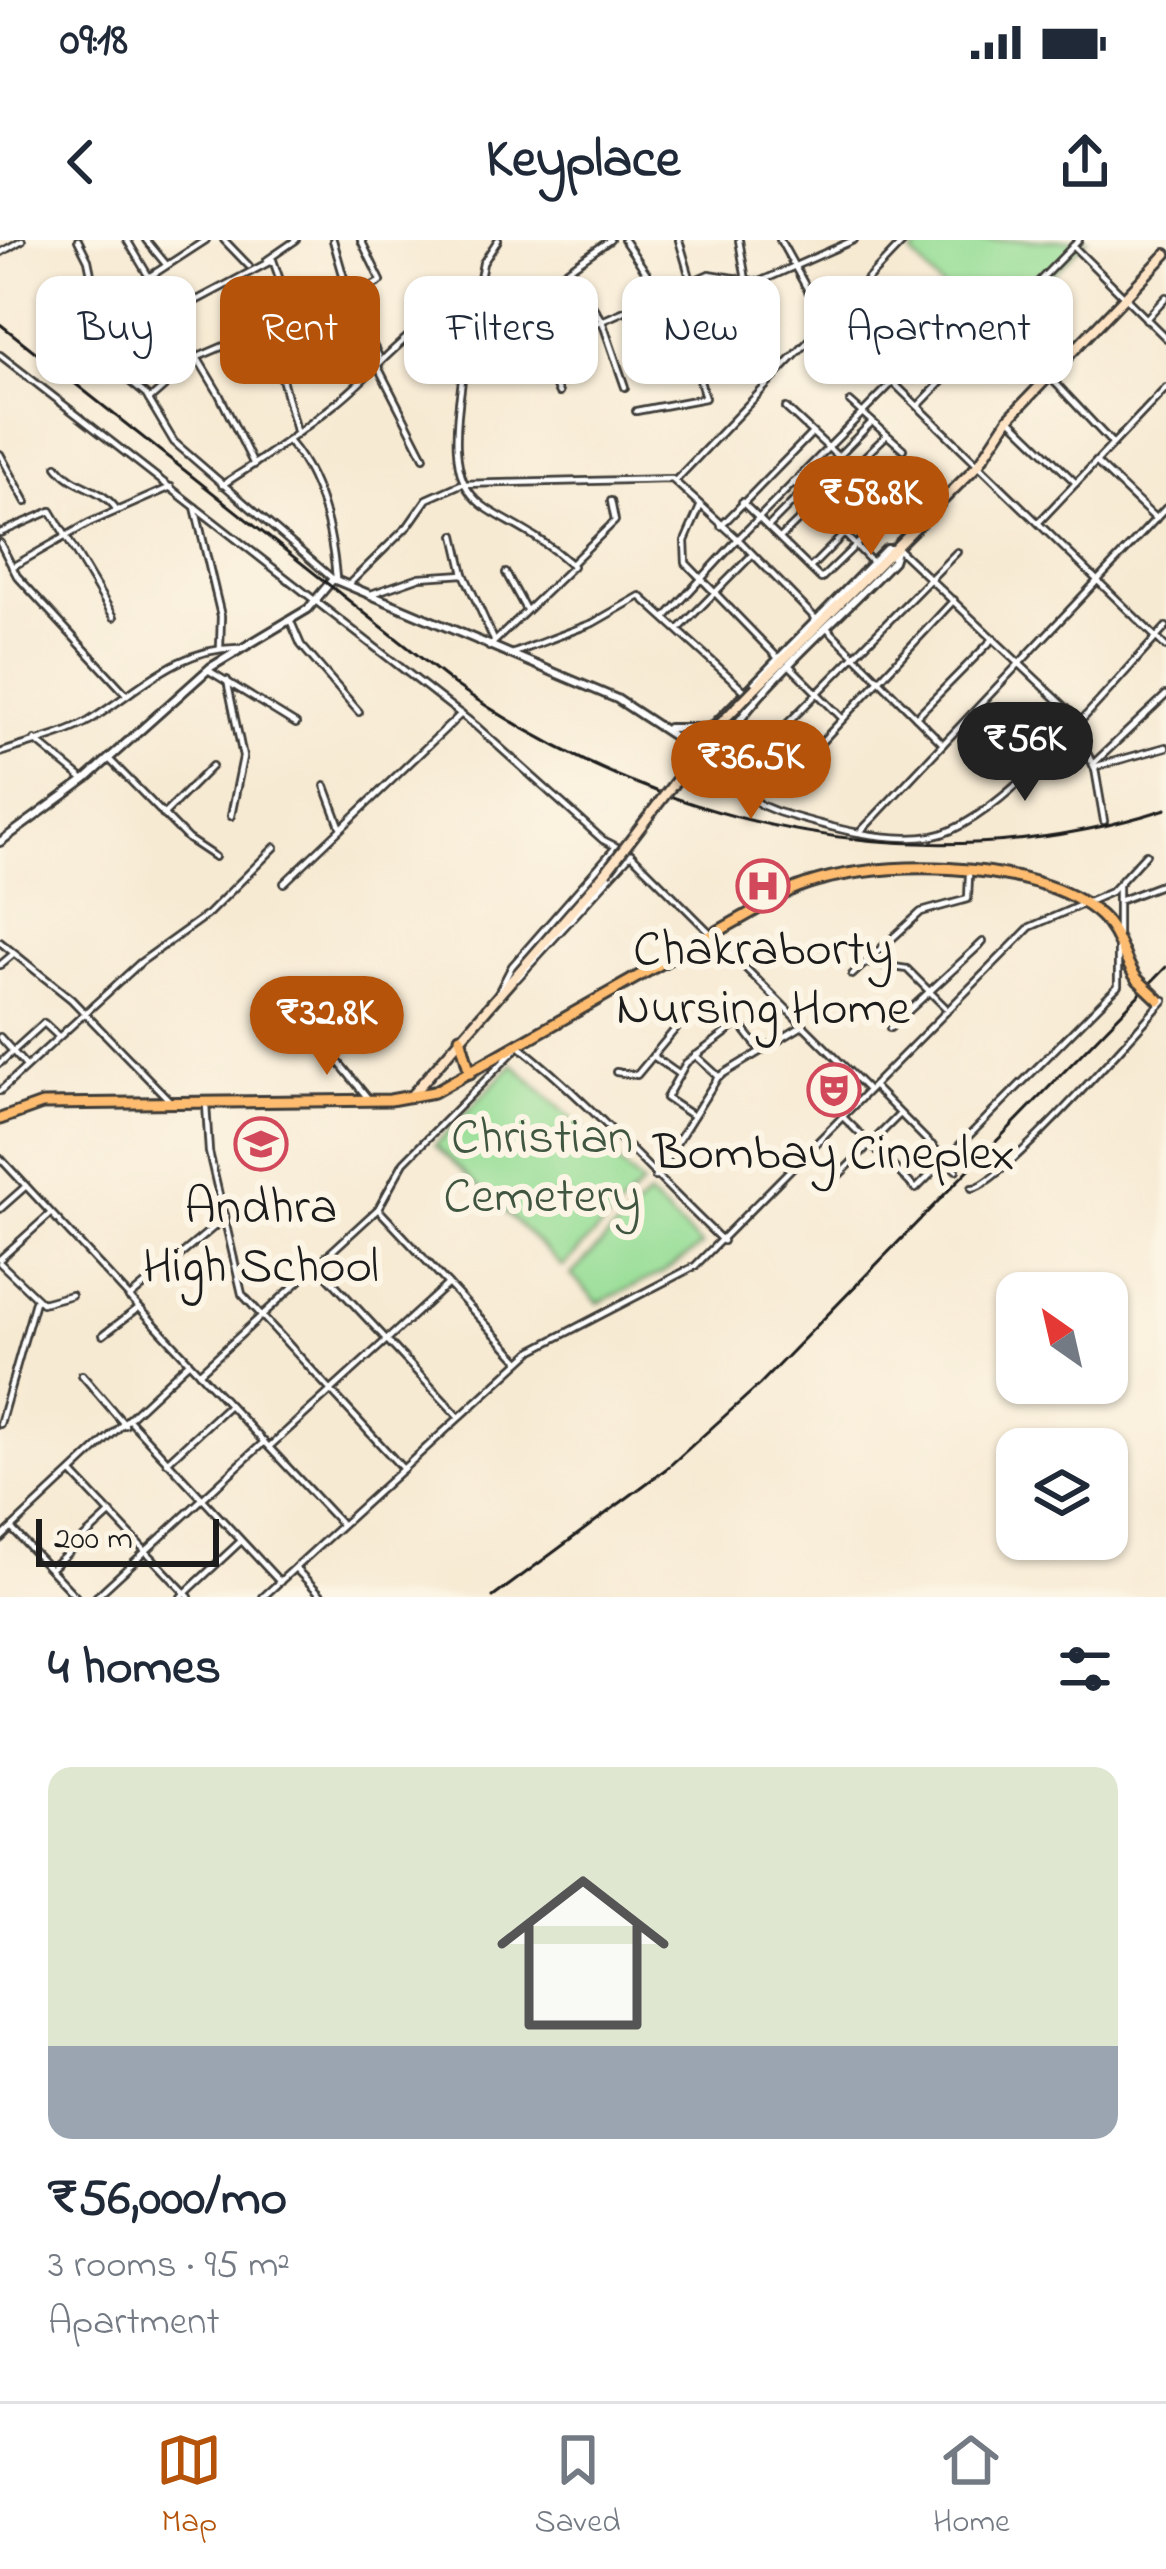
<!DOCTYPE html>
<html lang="en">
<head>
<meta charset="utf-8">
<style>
	body { margin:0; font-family:"Indie Flower",sans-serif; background:#f2f2f3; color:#1f2937; height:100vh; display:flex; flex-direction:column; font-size:45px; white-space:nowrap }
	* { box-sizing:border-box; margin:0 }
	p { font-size:39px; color:#747a83 }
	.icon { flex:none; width:66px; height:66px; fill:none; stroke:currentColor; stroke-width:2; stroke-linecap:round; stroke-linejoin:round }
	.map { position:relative; height:1357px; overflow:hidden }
	.drawer { display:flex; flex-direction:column; background:#fff; flex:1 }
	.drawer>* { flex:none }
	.guide { position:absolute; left:36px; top:36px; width:1095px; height:108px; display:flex; gap:24px }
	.needle { width:78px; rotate:326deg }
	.fabs { position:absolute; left:996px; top:1032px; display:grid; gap:24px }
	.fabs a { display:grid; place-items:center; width:132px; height:132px; border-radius:24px; background:#fff; box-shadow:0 3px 9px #0004; font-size:60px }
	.scale { position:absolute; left:36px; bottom:30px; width:183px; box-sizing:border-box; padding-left:12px; border:6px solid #1c1c1c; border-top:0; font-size:33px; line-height:42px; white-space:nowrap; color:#1c1c1c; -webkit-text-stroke:9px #fcf5e5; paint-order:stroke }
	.price { position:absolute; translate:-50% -102px; padding:0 27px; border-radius:42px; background:#b45309; color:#fff; font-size:39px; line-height:78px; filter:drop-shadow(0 3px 6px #0008) }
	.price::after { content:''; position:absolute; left:50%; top:72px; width:36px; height:27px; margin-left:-18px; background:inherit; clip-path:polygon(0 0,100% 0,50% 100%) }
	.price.on { background:#222; color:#fff }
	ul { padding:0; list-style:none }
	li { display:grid; align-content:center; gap:24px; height:636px; padding:0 48px }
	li+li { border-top:3px solid #e0e1e3 }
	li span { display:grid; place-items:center; height:372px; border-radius:24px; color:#555 }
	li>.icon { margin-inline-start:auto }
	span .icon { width:216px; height:216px; fill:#fffc; stroke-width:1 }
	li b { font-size:51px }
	h2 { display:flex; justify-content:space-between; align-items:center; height:144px; padding:0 48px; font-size:51px }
	.chip { padding:0 42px; border-radius:24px; background:#fff; box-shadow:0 3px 9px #0004; font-size:42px; line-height:108px }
	.chip.on { background:#b45309; color:#fff }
	.status { display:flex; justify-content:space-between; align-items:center; height:84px; padding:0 60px; background:#fff; direction:ltr }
	.status svg { height:33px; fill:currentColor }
	header { display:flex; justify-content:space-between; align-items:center; height:156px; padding:0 48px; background:#fff; font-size:54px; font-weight:800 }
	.tab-bar { display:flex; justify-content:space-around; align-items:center; height:168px; border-top:3px solid #e0e1e3; background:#fff; font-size:33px; color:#747a83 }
	.tab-bar a { display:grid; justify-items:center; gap:6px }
	.tab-bar .on { color:#b45309 }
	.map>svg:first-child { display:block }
	.green { fill:#98de97; stroke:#5a7d5a; stroke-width:3 }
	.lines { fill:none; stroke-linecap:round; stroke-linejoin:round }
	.minor-casing { stroke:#3d3b37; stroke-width:10 }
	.tertiary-casing { stroke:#3d3b37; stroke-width:12 }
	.secondary-casing { stroke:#3d3b37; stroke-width:14 }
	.primary-casing { stroke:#3d3b37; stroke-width:15 }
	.minor { stroke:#fff; stroke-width:4.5 }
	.tertiary { stroke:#fff; stroke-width:6 }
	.secondary { stroke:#fee4c5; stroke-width:8 }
	.primary { stroke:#fdbc6f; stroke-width:9 }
	.rail { stroke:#1c1c1c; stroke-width:3 }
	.secondary-bridge-casing { stroke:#3d3b37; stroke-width:14; stroke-linecap:butt }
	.primary-bridge-casing { stroke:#3d3b37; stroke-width:15; stroke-linecap:butt }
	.secondary-bridge { stroke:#fee4c5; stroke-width:8 }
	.primary-bridge { stroke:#fdbc6f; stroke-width:9 }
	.labels { text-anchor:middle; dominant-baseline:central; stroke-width:12; stroke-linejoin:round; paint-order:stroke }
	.poi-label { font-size:51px; fill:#1c1c1c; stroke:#fcf5e5 }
	.park-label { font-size:51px; fill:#415641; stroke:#fcf5e5 }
</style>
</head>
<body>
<div class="status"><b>09:18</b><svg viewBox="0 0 49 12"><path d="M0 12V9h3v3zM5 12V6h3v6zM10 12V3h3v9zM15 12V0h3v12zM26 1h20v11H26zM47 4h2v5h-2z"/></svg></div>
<header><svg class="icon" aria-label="back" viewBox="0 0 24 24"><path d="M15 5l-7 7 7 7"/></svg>Keyplace<svg class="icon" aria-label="share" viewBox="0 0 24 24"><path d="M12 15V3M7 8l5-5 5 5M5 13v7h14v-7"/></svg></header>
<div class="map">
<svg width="1166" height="1357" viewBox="0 0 1166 1357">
	<rect width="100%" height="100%" fill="#fcf5e5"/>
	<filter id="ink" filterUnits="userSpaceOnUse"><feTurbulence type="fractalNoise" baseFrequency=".00833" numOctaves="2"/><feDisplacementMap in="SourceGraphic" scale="24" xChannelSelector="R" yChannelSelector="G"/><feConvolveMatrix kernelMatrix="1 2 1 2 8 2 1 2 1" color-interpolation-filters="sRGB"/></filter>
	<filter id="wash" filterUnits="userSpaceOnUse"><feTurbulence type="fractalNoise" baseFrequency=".004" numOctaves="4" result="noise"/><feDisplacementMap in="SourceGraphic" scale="48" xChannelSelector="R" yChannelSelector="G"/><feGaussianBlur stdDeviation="2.7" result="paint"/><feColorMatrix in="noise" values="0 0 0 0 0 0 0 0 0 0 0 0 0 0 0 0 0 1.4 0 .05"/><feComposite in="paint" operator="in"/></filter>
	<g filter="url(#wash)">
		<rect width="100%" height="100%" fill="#f7ead3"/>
		<g class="green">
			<polygon points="925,0 1087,0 987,98 912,14"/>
			<polygon points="513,824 642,945 563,1027 435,905"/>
			<polygon points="648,956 702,1006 662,1033 598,1063 571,1035"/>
		</g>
	</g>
	<g filter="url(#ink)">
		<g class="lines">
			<g class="minor-casing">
				<g id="minor">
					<polyline points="78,0 88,20 110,125 146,155 174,202 333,339"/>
					<polyline points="127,0 219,154 254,225"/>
					<polyline points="146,0 165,23"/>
					<polyline points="224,0 249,26"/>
					<polyline points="333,0 350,59 379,117"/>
					<polyline points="624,0 650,38"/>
					<polyline points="679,0 691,41"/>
					<polyline points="739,0 746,40"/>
					<polyline points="780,0 816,65 833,84 1166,407"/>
					<polyline points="1073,6 1166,98"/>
					<polyline points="0,13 22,0"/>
					<polyline points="267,20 296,0"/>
					<polyline points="149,37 206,0"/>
					<polyline points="577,42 602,81 625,147"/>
					<polyline points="511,55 559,153"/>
					<polyline points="350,59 381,41 361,0"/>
					<polyline points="475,65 483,23 498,0"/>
					<polyline points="468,67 553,40 610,0"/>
					<polyline points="1146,79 1166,57"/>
					<polyline points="581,90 709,34 759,42 854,0"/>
					<polyline points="105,100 167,76 273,20 284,52 272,101 296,191"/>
					<polyline points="0,115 476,486 603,600 631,614 868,850"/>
					<polyline points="376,123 424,217"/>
					<polyline points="1049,136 1111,202"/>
					<polyline points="149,160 198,117 273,85"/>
					<polyline points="850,162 903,209"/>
					<polyline points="918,166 1079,0"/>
					<polyline points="786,168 913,287"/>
					<polyline points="636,171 705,158 675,53"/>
					<polyline points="1009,178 1076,243"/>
					<path d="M289 202C320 238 332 292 336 338"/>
					<polyline points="0,214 26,262"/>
					<polyline points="1096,222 1156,279"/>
					<path d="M57 226C74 249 101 246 117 270"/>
					<polyline points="676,240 905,0"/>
					<polyline points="793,242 873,323"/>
					<path d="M222 245C262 220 299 193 335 164 381 129 408 79 468 67L474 76C458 103 465 119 461 148 441 290 493 253 573 326L489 407"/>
					<polyline points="742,262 821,339 893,269"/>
					<polyline points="195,267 221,376 220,408"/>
					<polyline points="700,267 685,301 686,323 778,418"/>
					<polyline points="1039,282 1166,148"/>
					<polyline points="721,286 812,193"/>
					<polyline points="768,287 872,182"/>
					<polyline points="0,293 51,271 114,377"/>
					<polyline points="455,295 464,334 494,400"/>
					<polyline points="780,298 887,195"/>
					<polyline points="0,303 17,336 126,454"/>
					<polyline points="897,308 1078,479"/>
					<polyline points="572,323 615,281 611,261"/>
					<polyline points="12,327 89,283 171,247"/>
					<polyline points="810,328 881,257"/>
					<polyline points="506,333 525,368"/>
					<polyline points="349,344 408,286 427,259 461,244 672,239 738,299 893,142"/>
					<polyline points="371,354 420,337 464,334"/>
					<polyline points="666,377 738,299 815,378"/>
					<polyline points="291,382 301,405 359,472"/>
					<polyline points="679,389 751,316"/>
					<polyline points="829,390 943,504"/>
					<polyline points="509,415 593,383 640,356 745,451"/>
					<polyline points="791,427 842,478"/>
					<polyline points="208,430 296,484"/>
					<polyline points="227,440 243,517 231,576"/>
					<polyline points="916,477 994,398"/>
					<polyline points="787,484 957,312"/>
					<polyline points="1073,484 1095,529 1104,581"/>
					<polyline points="35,500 84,540"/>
					<path d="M0 513C28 503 63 496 89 481 138 451 178 407 239 408"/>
					<polyline points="109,519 188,599 215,617"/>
					<path d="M713 522 761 565 778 572C825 586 884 604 933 596 1002 583 1115 441 1166 387"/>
					<polyline points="1093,524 1166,455"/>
					<polyline points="800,525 954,360"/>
					<polyline points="1094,527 1166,507"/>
					<polyline points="325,546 340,586"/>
					<polyline points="163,575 212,526"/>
					<polyline points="861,591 1166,268"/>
					<polyline points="284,643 461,474"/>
					<polyline points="1121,660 1166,643"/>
					<polyline points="0,702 71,759 171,862"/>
					<polyline points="866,723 907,729 945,767"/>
					<polyline points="0,725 12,715"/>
					<polyline points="852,735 921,672 968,659 969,635"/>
					<polyline points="517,739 631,614"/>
					<polyline points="498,753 512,726 615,608"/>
					<polyline points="890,788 983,702"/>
					<polyline points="314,792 367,857"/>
					<polyline points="0,797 26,826"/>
					<polyline points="695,815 717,835"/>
					<polyline points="653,816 677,833"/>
					<polyline points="0,823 44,783 58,796"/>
					<polyline points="616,832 637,835 682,781"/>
					<polyline points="873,846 956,930"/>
					<polyline points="0,851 141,722 208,674 275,607"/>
					<polyline points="206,864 209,912 242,1054 403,1229"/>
					<polyline points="693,876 666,858 686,823 739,783 759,809"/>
					<polyline points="843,877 916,949 1118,746 1118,646"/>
					<polyline points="0,918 188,1120"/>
					<polyline points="903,936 932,905"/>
					<polyline points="655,937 718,837 804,785"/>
					<polyline points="836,938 900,874"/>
					<path d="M972 948C997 949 1138 789 1164 760"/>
					<polyline points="0,969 26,946"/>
					<polyline points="378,969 520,1121"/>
					<polyline points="0,1019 49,975"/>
					<polyline points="0,1023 42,1063 71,1055"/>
					<polyline points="317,1025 459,1177"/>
					<polyline points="129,1058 226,977"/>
					<polyline points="103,1095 137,1069"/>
					<path d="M199 1133 378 969 404 922 519 806C592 864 654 936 723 1001"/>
					<polyline points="82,1135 125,1185"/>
					<polyline points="130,1181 280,1342"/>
					<polyline points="0,1184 36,1058"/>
					<polyline points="269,1207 448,1044"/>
					<polyline points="167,1222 229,1165"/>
					<polyline points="72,1233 189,1357"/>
					<polyline points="12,1289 76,1357"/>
					<polyline points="0,1299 189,1122 341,1284"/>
					<polyline points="295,1328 323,1357"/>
					<polyline points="50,1329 111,1273"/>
					<polyline points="96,1357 264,1202"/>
					<polyline points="181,1357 241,1301"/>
					<polyline points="263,1357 533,1110 695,1026 1030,687 1111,652 1146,614"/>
				</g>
			</g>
			<g class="tertiary-casing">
				<g id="tertiary">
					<polyline points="668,488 708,488"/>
					<polyline points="692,507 886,309 894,309"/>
					<path d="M0 602 86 539 211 427 308 369 333 339 617 459 713 522C750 450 836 382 893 321L897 308"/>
				</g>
			</g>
			<g class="secondary-casing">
				<g id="secondary">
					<polyline points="756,447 979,224 1009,178 1166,14"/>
					<polyline points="410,857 606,632"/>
				</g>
			</g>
			<g class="primary-casing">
				<g id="primary">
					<polyline points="460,797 470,833"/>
					<path d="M0 879 42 864 390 860 434 852 791 650C864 617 1038 617 1101 676 1120 694 1122 718 1137 739"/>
				</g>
			</g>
			<use href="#minor" class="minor"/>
			<use href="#tertiary" class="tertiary"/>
			<use href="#secondary" class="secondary"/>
			<use href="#primary" class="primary"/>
			<g class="rail">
				<path d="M0 84 454 444C659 589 923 647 1166 569"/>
				<polyline points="493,1357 666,1229 759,1145 1166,727"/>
			</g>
			<g class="secondary-bridge-casing">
				<polyline id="secondary-bridge" points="606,632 717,487 756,447"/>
			</g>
			<g class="primary-bridge-casing">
				<polyline id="primary-bridge" points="1137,739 1159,760"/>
			</g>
			<use href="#secondary-bridge" class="secondary-bridge"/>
			<use href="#primary-bridge" class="primary-bridge"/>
		</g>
	</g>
	<defs>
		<g id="hospital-ring" transform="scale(2.7)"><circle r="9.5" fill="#fcf5e5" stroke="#d1495b" stroke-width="1.5"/><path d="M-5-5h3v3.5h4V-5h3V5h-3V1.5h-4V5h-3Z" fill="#d1495b"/></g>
		<g id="theatre-ring" transform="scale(2.7)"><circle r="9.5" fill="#fcf5e5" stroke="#d1495b" stroke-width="1.5"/><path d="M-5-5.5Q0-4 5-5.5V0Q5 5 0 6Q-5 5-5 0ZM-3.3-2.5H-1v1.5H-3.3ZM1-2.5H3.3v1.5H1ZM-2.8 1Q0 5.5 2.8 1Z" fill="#d1495b"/></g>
		<g id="school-ring" transform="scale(2.7)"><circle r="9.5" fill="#fcf5e5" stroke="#d1495b" stroke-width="1.5"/><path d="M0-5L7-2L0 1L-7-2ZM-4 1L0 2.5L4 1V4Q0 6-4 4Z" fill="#d1495b"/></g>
	</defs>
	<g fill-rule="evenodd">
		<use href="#hospital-ring" x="763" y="646"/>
		<use href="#theatre-ring" x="834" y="850"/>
		<use href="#school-ring" x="261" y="904"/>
	</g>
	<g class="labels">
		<g class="poi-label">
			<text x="763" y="711">Chakraborty<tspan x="763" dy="59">Nursing Home</tspan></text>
			<text x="834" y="915">Bombay Cineplex</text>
			<text x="261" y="969">Andhra<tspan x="261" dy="59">High School</tspan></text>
		</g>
		<g class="park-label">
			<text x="542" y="899">Christian<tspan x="542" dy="59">Cemetery</tspan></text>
		</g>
	</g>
</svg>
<div class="fabs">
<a><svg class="needle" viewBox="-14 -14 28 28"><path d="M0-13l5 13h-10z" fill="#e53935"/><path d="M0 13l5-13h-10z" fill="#747a83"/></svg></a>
<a><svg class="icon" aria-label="layers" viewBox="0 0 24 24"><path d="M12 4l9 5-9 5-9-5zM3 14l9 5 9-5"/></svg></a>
</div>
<div class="scale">200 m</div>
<b class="price" style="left:871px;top:318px">₹58.8K</b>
<b class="price on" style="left:1025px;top:564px">₹56K</b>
<b class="price" style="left:751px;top:582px">₹36.5K</b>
<b class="price" style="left:327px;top:838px">₹32.8K</b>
<div class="guide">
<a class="chip">Buy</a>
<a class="chip on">Rent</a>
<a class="chip">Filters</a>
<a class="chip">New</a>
<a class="chip">Apartment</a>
</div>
</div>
<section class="drawer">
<h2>4 homes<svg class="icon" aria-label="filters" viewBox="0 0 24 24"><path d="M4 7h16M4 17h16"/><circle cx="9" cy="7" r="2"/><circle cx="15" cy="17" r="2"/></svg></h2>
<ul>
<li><span style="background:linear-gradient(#dfe7d0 75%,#9aa5b1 0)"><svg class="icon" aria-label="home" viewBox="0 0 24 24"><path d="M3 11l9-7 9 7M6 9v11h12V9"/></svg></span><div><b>₹56,000/mo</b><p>3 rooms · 95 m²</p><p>Apartment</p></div></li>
</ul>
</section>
<nav class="tab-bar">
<a class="on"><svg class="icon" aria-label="map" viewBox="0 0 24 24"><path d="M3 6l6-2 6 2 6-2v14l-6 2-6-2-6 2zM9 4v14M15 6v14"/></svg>Map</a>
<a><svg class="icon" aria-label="saved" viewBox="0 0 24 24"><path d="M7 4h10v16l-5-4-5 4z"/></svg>Saved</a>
<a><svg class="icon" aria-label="home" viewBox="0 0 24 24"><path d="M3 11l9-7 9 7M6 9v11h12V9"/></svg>Home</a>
</nav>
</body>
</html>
